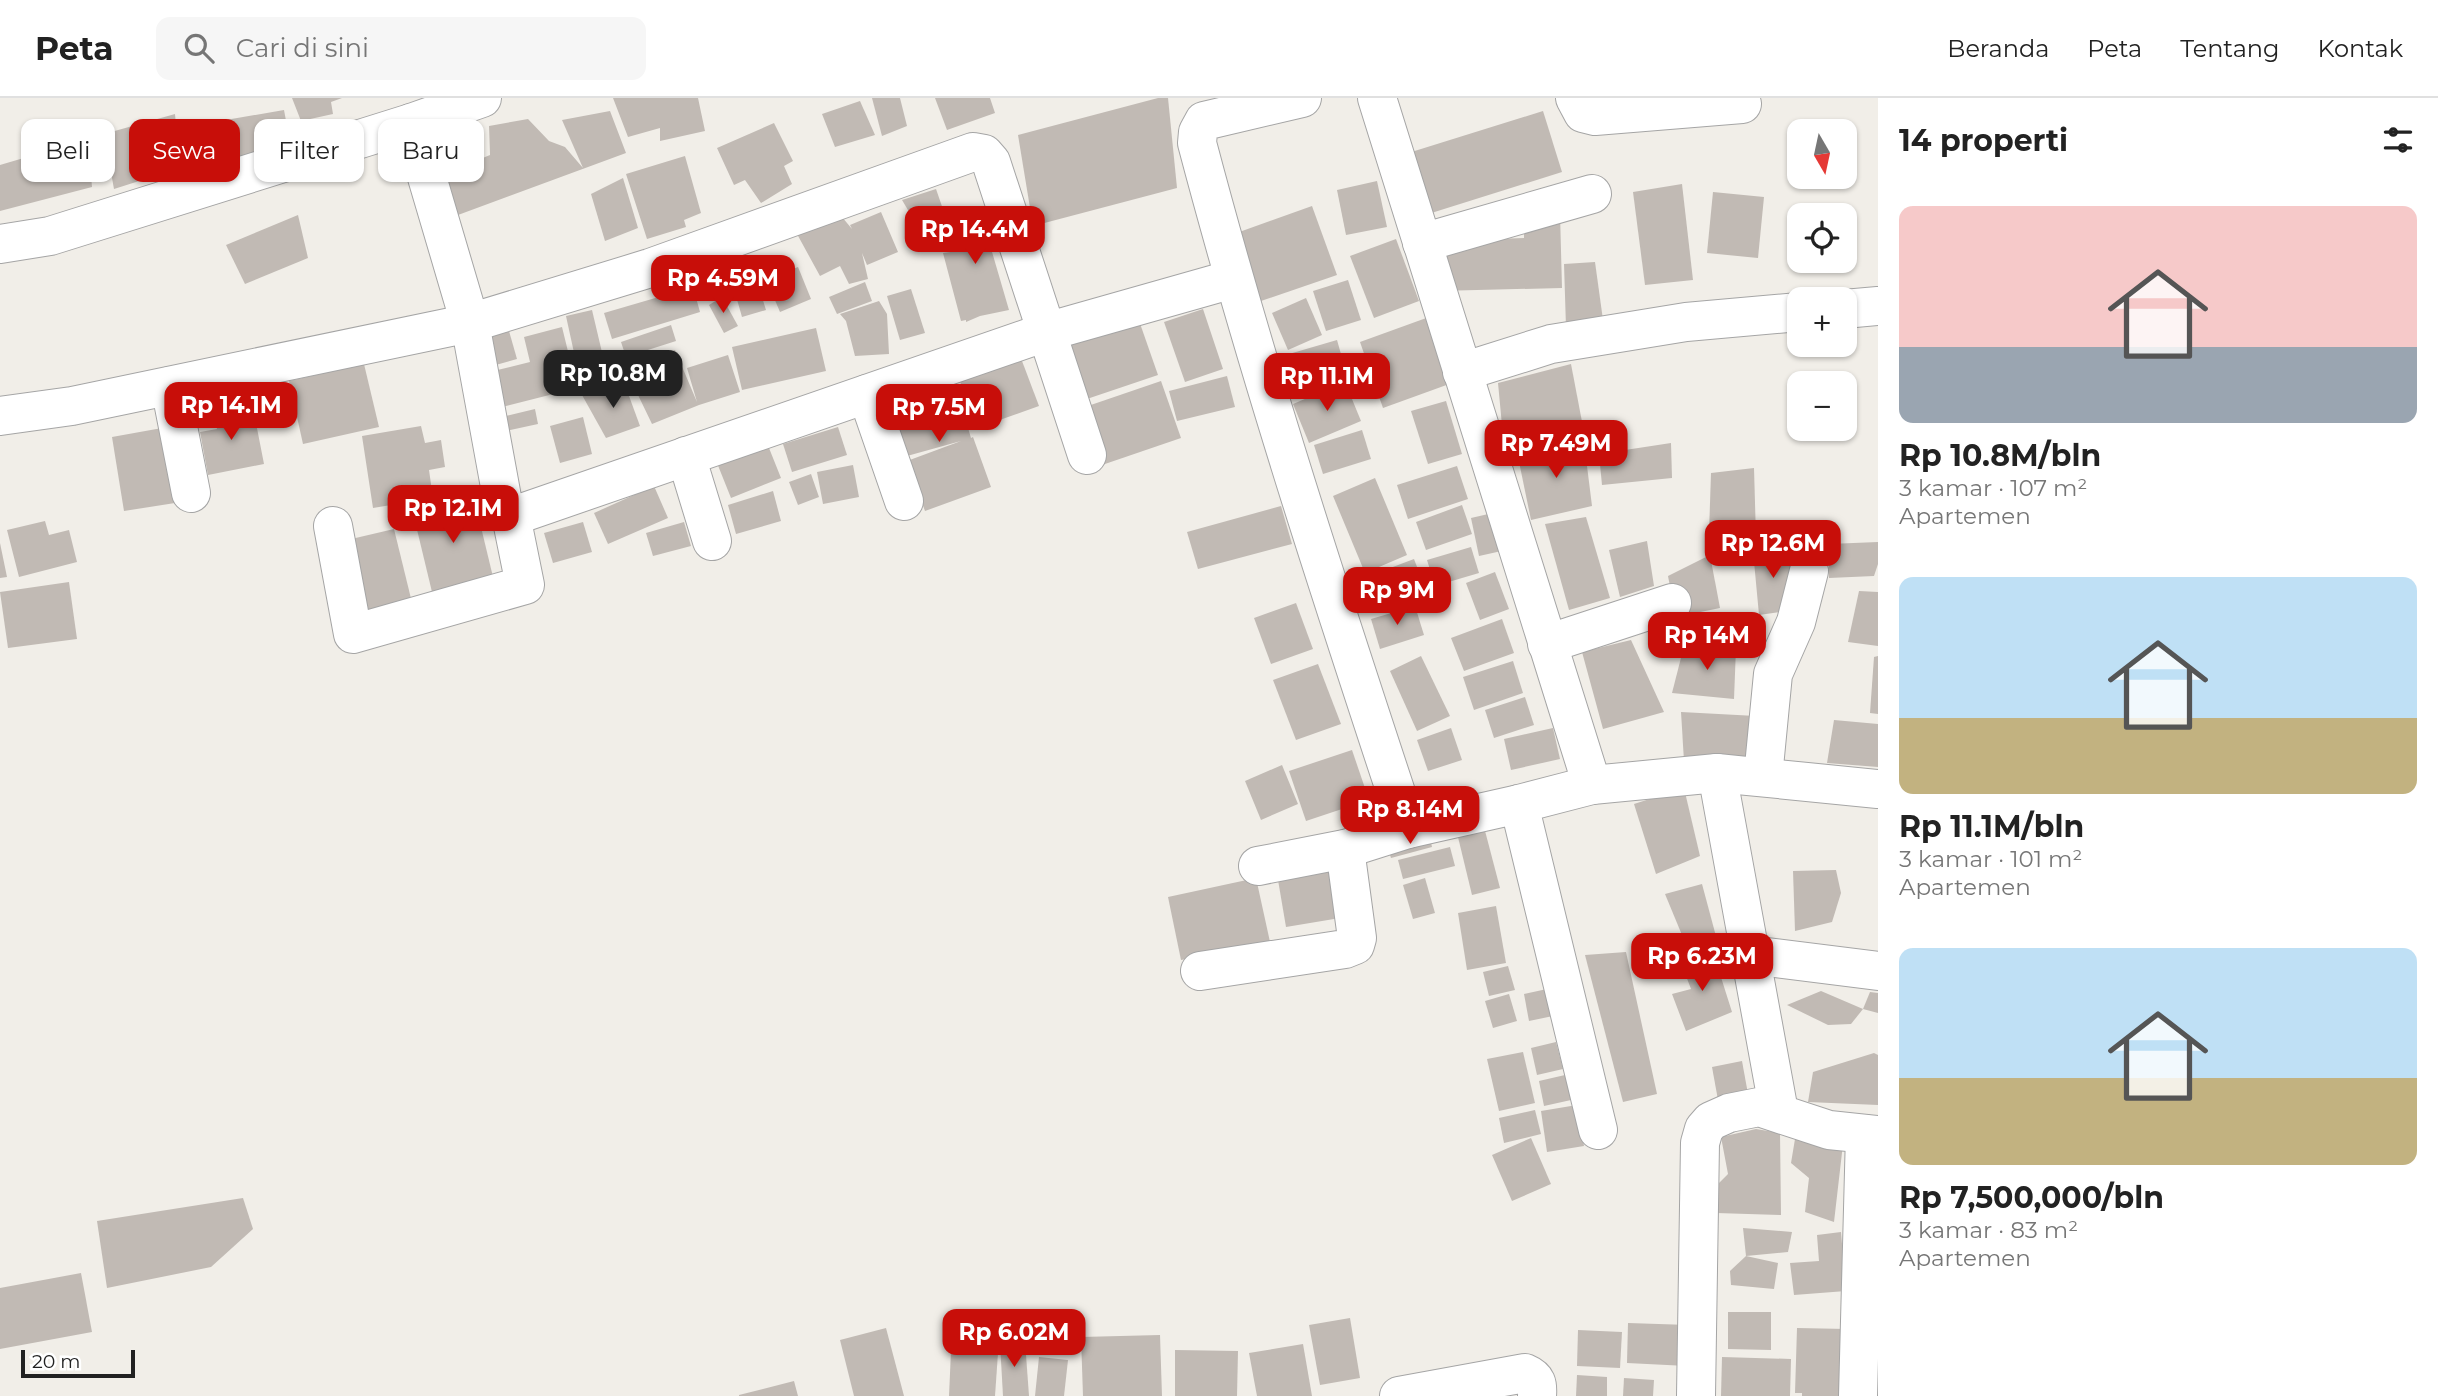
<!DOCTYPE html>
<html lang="id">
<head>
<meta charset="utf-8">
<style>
	body { margin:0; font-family:Montserrat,sans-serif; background:#f6f6f6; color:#222; height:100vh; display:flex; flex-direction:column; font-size:26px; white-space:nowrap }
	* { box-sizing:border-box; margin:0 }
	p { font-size:23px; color:#767676 }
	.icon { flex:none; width:38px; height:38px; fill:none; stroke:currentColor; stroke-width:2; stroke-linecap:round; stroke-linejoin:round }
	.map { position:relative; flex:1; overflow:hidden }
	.drawer { display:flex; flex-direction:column; background:#fff; width:560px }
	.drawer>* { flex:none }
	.guide { position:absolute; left:21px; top:21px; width:665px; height:63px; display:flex; gap:14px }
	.needle { width:46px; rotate:171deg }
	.controls { position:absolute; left:1787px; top:21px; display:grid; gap:14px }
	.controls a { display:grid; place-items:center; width:70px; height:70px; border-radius:14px; background:#fff; box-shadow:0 2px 5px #0004; font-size:35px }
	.scale { position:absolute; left:21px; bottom:18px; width:114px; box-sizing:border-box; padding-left:7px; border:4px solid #212121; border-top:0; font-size:19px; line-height:24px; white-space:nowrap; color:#212121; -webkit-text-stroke:5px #fff; paint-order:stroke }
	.price { position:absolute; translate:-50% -60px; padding:0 16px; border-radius:14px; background:#c80e09; color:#fff; font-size:23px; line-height:46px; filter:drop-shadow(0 2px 4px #0008) }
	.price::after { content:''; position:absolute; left:50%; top:42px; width:21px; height:16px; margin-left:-10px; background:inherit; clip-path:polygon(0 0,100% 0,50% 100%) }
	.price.on { background:#222; color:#fff }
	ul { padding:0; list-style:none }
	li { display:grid; align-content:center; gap:14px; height:371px; padding:0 21px }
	li span { display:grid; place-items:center; height:217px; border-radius:14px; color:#555 }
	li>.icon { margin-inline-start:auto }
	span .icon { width:126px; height:126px; fill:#fffc; stroke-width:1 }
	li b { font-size:30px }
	h2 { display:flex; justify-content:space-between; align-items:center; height:84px; padding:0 21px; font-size:30px }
	.tag { padding:0 24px; border-radius:14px; background:#fff; box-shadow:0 2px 5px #0004; font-size:24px; line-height:63px }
	.tag.on { background:#c80e09; color:#fff }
	header { display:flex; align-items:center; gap:42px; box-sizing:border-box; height:98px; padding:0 35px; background:#fff; border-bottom:2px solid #e0e0e0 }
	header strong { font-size:33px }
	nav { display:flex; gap:38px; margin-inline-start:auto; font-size:24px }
	.search { width:490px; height:63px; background:#f6f6f6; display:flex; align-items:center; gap:18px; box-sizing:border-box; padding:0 24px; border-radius:14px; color:#767676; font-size:26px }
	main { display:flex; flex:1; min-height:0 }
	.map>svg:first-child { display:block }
	.building { fill:#c1bab4 }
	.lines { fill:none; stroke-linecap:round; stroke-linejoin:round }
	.minor-casing { stroke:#a5a5a5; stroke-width:40 }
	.minor { stroke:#fff; stroke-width:38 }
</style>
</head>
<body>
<header>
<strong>Peta</strong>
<div class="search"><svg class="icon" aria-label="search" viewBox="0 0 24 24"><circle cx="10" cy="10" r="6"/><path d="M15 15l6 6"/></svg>Cari di sini</div>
<nav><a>Beranda</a><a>Peta</a><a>Tentang</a><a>Kontak</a></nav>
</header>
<main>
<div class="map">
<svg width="1878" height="1298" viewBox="0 0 1878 1298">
	<rect width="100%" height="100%" fill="#f1eee8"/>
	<g class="building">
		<polygon points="292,0 342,0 331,4 333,16 301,23"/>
		<polygon points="613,0 698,0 705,33 660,43 660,30 628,39"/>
		<polygon points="872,0 900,0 907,28 882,38"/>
		<polygon points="935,0 990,0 995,15 947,32"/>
		<polygon points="1158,0 1168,0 1177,90 1033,128 1018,37"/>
		<polygon points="860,3 875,37 835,49 822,16"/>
		<polygon points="284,12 291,50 194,75 191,28"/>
		<polygon points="610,13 626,55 458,117 439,78 490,57 489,28 528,21 549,43 565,49 583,70 562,22"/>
		<polygon points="1543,13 1562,74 1425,117 1405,56"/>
		<polygon points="175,16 180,70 114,91 104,36"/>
		<polygon points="774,25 793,63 784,68 792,86 761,105 745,82 734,87 717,50"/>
		<polygon points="88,41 92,89 0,113 0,67"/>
		<polygon points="685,58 701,115 684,122 686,129 647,141 626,76"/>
		<polygon points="623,80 638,130 605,143 591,96"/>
		<polygon points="1377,83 1387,129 1346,137 1337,92"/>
		<polygon points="1682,86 1693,182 1645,187 1633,94"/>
		<polygon points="936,91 947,123 921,134 902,102"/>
		<polygon points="1713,94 1764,99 1758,160 1707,155"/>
		<polygon points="988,107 1000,137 960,152 990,147 1009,212 980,218 966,224 966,222 961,223 943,155 958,153 947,123"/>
		<polygon points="1312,108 1337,177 1255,205 1231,137"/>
		<polygon points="837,113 852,131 850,127 881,114 898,154 867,167 862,155 868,181 849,186 840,168 820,178 797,136"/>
		<polygon points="1524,115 1560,115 1562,190 1438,193 1437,143 1524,140"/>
		<polygon points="298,117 308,160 245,186 226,147"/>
		<polygon points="1396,141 1419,203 1374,220 1350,158"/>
		<polygon points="1595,164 1603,222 1566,229 1564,166"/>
		<polygon points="798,169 811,201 780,214 766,181"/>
		<polygon points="755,177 766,212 742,219 732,184"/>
		<polygon points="1348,182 1361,222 1326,233 1313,193"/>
		<polygon points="865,184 872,203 837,216 829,199"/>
		<polygon points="693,189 700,214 612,241 604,215"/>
		<polygon points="911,191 925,235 900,242 887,198"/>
		<polygon points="722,199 738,228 724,235 709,207"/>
		<polygon points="1306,200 1322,237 1288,252 1272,215"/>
		<polygon points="879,203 887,216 889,256 855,258 846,223 840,216"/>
		<polygon points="1203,211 1223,271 1185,284 1164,224"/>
		<polygon points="592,212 605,267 578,273 566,218"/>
		<polygon points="1136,214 1158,277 1078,304 1057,242"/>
		<polygon points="1429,219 1452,285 1383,310 1360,244"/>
		<polygon points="671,227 676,243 626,259 621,244"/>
		<polygon points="562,229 577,290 494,311 485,275 530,264 524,239"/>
		<polygon points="816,230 826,273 742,292 732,249"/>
		<polygon points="509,233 517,261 485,270 477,241"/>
		<polygon points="1337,242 1346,274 1297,288 1289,256"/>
		<polygon points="675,252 697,304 687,270 728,257 740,294 699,307 652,326 626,272"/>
		<polygon points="1019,255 1039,308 977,330 958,278"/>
		<polygon points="364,266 379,329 303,346 289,283"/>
		<polygon points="1571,266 1583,329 1504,349 1498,285"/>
		<polygon points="1227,278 1235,309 1177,323 1169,293"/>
		<polygon points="953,279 971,340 973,339 991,389 925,413 907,363 961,343 907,358 890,297"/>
		<polygon points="1161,283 1181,340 1102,367 1082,310"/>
		<polygon points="1345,284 1361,323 1309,345 1293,306"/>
		<polygon points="625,287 640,328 606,340 582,297"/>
		<polygon points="234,302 239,328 256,325 264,366 208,377 200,334 217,331 212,306"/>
		<polygon points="1446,303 1462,356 1428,366 1411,313"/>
		<polygon points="535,311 538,326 501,334 497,320"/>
		<polygon points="583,319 592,356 560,365 550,328"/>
		<polygon points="421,328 425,345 441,342 445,369 429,372 433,400 373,410 362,338"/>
		<polygon points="838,329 847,357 792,374 783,346"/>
		<polygon points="162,330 175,405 124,413 112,339"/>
		<polygon points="1362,332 1371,361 1323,376 1314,347"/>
		<polygon points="763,335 781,380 731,400 713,355"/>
		<polygon points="1584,344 1592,408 1531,422 1517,354"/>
		<polygon points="1671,345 1672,380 1602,387 1599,356"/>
		<polygon points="853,367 859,399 823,406 817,374"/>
		<polygon points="1457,368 1468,401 1408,421 1397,387"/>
		<polygon points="1754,370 1756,439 1709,435 1711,375"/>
		<polygon points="811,376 819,399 798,407 789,384"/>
		<polygon points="1375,380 1407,457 1365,475 1333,398"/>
		<polygon points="654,388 668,420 608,446 594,415"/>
		<polygon points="773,393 781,423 736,436 728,407"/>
		<polygon points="474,400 493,479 432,494 413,415"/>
		<polygon points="1462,407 1472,436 1426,452 1416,424"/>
		<polygon points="1281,408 1292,446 1198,471 1187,434"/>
		<polygon points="1497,414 1506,452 1479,458 1471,420"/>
		<polygon points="1586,419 1610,500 1569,512 1545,426"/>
		<polygon points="45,423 49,437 69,432 77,464 19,479 7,432"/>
		<polygon points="583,424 592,454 553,465 544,435"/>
		<polygon points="684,424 691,448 653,458 646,435"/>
		<polygon points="394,431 416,521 352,537 330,446"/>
		<polygon points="1647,443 1654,488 1620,499 1609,452"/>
		<polygon points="1878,444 1878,466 1874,478 1829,480 1829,446"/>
		<polygon points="0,445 7,479 0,480"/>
		<polygon points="1471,449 1479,475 1435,488 1427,462"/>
		<polygon points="1753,453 1794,453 1787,513 1759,517"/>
		<polygon points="1710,457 1720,510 1676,519 1668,478"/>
		<polygon points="1414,461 1427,495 1374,515 1361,481"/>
		<polygon points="1495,474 1509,511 1480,522 1466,485"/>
		<polygon points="69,484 77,541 8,550 0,494"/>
		<polygon points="1859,493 1878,494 1878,548 1848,544"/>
		<polygon points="1296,505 1313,551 1271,566 1254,520"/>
		<polygon points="1415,508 1424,537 1380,551 1371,521"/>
		<polygon points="1502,521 1514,555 1464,573 1451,540"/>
		<polygon points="1631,542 1664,614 1603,631 1582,554"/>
		<polygon points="1684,548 1736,550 1734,601 1672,595"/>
		<polygon points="1421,558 1450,618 1417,633 1390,573"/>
		<polygon points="1878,558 1878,616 1870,615 1874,559"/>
		<polygon points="1513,563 1523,595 1474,612 1463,579"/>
		<polygon points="1318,566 1341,626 1296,642 1273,582"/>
		<polygon points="1525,599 1534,627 1494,640 1485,612"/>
		<polygon points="1681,614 1756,618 1754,667 1684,663"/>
		<polygon points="1834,622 1878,626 1878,669 1827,665"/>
		<polygon points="1451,630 1462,662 1428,673 1417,642"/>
		<polygon points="1553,630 1560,661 1511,672 1504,641"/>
		<polygon points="1352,652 1369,702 1306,723 1289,673"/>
		<polygon points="1282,667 1298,706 1261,722 1245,683"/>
		<polygon points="1684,690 1700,758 1656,776 1634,706"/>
		<polygon points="1484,729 1500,790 1472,797 1457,735"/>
		<polygon points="1429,736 1432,749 1391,760 1387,747"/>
		<polygon points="1450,749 1455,768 1403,781 1398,762"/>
		<polygon points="1343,764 1352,818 1286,829 1277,776"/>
		<polygon points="1836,772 1841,795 1832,824 1795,833 1793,773"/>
		<polygon points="1256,780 1270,844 1181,862 1168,799"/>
		<polygon points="1425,780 1435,815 1413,821 1403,787"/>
		<polygon points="1702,786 1717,842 1689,854 1665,796"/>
		<polygon points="1496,808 1506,865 1467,872 1458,815"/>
		<polygon points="1626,854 1657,996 1623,1004 1585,857"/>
		<polygon points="1713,854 1732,914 1686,933 1672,896 1691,891 1680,862 1701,859"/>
		<polygon points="1508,868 1515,892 1489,898 1483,874"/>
		<polygon points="1547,891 1553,918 1529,923 1524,896"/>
		<polygon points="1821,893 1863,911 1851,926 1828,927 1787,907"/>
		<polygon points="1870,894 1878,895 1878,915 1863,911"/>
		<polygon points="1509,896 1517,923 1493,930 1485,903"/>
		<polygon points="1556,944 1563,971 1537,977 1531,950"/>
		<polygon points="1523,954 1535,1005 1499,1013 1487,961"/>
		<polygon points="1874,955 1878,957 1878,1007 1808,1004 1813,974"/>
		<polygon points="1742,963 1748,996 1718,1002 1712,969"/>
		<polygon points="1565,977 1571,1002 1544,1008 1539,983"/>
		<polygon points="1577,1007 1584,1048 1547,1054 1541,1013"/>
		<polygon points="1535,1012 1541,1036 1504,1045 1499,1020"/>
		<polygon points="1756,1031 1780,1035 1781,1117 1716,1115 1718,1086 1728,1076 1721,1039"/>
		<polygon points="1531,1040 1551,1086 1512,1103 1492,1057"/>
		<polygon points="1795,1041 1843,1046 1834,1124 1805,1114 1809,1080 1791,1065"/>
		<polygon points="243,1100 253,1131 211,1169 107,1190 97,1123"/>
		<polygon points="1743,1130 1792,1134 1788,1154 1746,1158"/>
		<polygon points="1841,1134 1846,1193 1794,1197 1790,1165 1819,1163 1817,1137"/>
		<polygon points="1746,1158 1778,1165 1774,1191 1731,1187 1730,1173"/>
		<polygon points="81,1175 92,1234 0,1251 0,1190"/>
		<polygon points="1728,1214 1771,1214 1771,1252 1728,1251"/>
		<polygon points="1350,1220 1360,1280 1320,1287 1309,1227"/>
		<polygon points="1628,1225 1689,1227 1687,1268 1627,1265"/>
		<polygon points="886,1230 904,1298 854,1298 840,1242"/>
		<polygon points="1797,1230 1847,1231 1843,1298 1802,1298 1802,1295 1795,1295"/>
		<polygon points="1578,1232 1622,1234 1620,1270 1577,1268"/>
		<polygon points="1160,1237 1162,1298 1083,1298 1081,1239"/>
		<polygon points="1025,1243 1029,1298 1003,1298 1000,1245"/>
		<polygon points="1303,1246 1312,1298 1257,1298 1249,1255"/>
		<polygon points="1175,1252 1238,1253 1237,1298 1175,1298"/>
		<polygon points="951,1253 998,1255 995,1298 949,1298"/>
		<polygon points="1039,1259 1068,1262 1064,1298 1035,1298"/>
		<polygon points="1722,1259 1791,1261 1790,1298 1721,1298"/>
		<polygon points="1577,1277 1607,1279 1607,1298 1576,1298"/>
		<polygon points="1624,1280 1654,1282 1653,1298 1623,1298"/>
		<polygon points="794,1283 798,1298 739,1298 739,1297"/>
	</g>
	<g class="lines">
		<g class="minor-casing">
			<g id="minor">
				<path d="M1302 0 1204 23 1198 34 1197 45C1258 276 1333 504 1408 731"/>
				<polyline points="1377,0 1592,687"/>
				<polyline points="1575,0 1583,15 1595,18 1742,6"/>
				<polyline points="411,25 470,225 503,405 510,413 519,416 1046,234 1233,181"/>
				<polyline points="1422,145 1592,96"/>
				<polyline points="0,146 50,138 411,25 482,0"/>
				<polyline points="1844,211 1878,208"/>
				<polyline points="1462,274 1551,246 1686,224 1799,214"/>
				<polyline points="170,288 191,395"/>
				<polyline points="867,296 904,403"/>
				<polyline points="0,318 72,308 470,225 650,170 973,54 984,56 991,64 1087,357"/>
				<polyline points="686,358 712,443"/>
				<polyline points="333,428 353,536 525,487 510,413"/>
				<polyline points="1547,546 1672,505"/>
				<polyline points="1717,675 1779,1014"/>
				<polyline points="1763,679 1773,576 1796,524 1809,473"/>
				<polyline points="1519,706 1598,1032"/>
				<polyline points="1258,768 1345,751 1408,731 1519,706 1592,687 1717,675 1878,691"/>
				<polyline points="1751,857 1878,873"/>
				<polyline points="1200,873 1345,851 1355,847 1357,840 1345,751"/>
				<path d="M1399 1298 1525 1275C1537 1280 1538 1286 1537 1298"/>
				<polyline points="1696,1298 1700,1045 1704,1031 1711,1023 1729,1015 1759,1009 1829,1032 1878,1037"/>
				<polyline points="1858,1298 1865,1036"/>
			</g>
		</g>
		<use href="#minor" class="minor"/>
	</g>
</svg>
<div class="controls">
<a><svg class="needle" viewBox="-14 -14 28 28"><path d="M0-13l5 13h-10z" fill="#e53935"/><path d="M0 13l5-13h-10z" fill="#767676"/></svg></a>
<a><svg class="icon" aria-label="locate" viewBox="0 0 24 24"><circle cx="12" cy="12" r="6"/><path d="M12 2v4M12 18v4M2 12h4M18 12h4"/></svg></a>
<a>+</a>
<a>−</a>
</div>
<div class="scale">20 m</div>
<b class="price" style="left:975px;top:168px">Rp 14.4M</b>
<b class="price" style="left:723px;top:217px">Rp 4.59M</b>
<b class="price on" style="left:613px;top:312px">Rp 10.8M</b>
<b class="price" style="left:1327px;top:315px">Rp 11.1M</b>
<b class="price" style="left:231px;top:344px">Rp 14.1M</b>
<b class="price" style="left:939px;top:346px">Rp 7.5M</b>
<b class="price" style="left:1556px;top:382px">Rp 7.49M</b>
<b class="price" style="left:453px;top:447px">Rp 12.1M</b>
<b class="price" style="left:1773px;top:482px">Rp 12.6M</b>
<b class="price" style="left:1397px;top:529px">Rp 9M</b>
<b class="price" style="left:1707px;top:574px">Rp 14M</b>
<b class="price" style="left:1410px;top:748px">Rp 8.14M</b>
<b class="price" style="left:1702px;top:895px">Rp 6.23M</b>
<b class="price" style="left:1014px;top:1271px">Rp 6.02M</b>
<div class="guide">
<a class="tag">Beli</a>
<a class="tag on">Sewa</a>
<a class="tag">Filter</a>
<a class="tag">Baru</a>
</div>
</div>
<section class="drawer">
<h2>14 properti<svg class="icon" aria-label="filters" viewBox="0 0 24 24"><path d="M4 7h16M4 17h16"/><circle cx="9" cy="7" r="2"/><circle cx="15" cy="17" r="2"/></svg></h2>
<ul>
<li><span style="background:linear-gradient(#f6c9c9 65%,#9aa5b1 0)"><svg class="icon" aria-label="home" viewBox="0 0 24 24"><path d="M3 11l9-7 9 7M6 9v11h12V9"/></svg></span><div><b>Rp 10.8M/bln</b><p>3 kamar · 107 m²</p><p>Apartemen</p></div></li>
<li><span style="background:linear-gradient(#bfe0f5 65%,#c2b280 0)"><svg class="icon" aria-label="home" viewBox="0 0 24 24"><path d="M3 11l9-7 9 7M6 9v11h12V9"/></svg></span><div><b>Rp 11.1M/bln</b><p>3 kamar · 101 m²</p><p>Apartemen</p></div></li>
<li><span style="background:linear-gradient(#bfe0f5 60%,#c2b280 0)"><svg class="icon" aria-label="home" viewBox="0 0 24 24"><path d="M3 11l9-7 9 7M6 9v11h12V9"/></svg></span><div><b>Rp 7,500,000/bln</b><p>3 kamar · 83 m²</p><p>Apartemen</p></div></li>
</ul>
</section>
</main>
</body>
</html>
